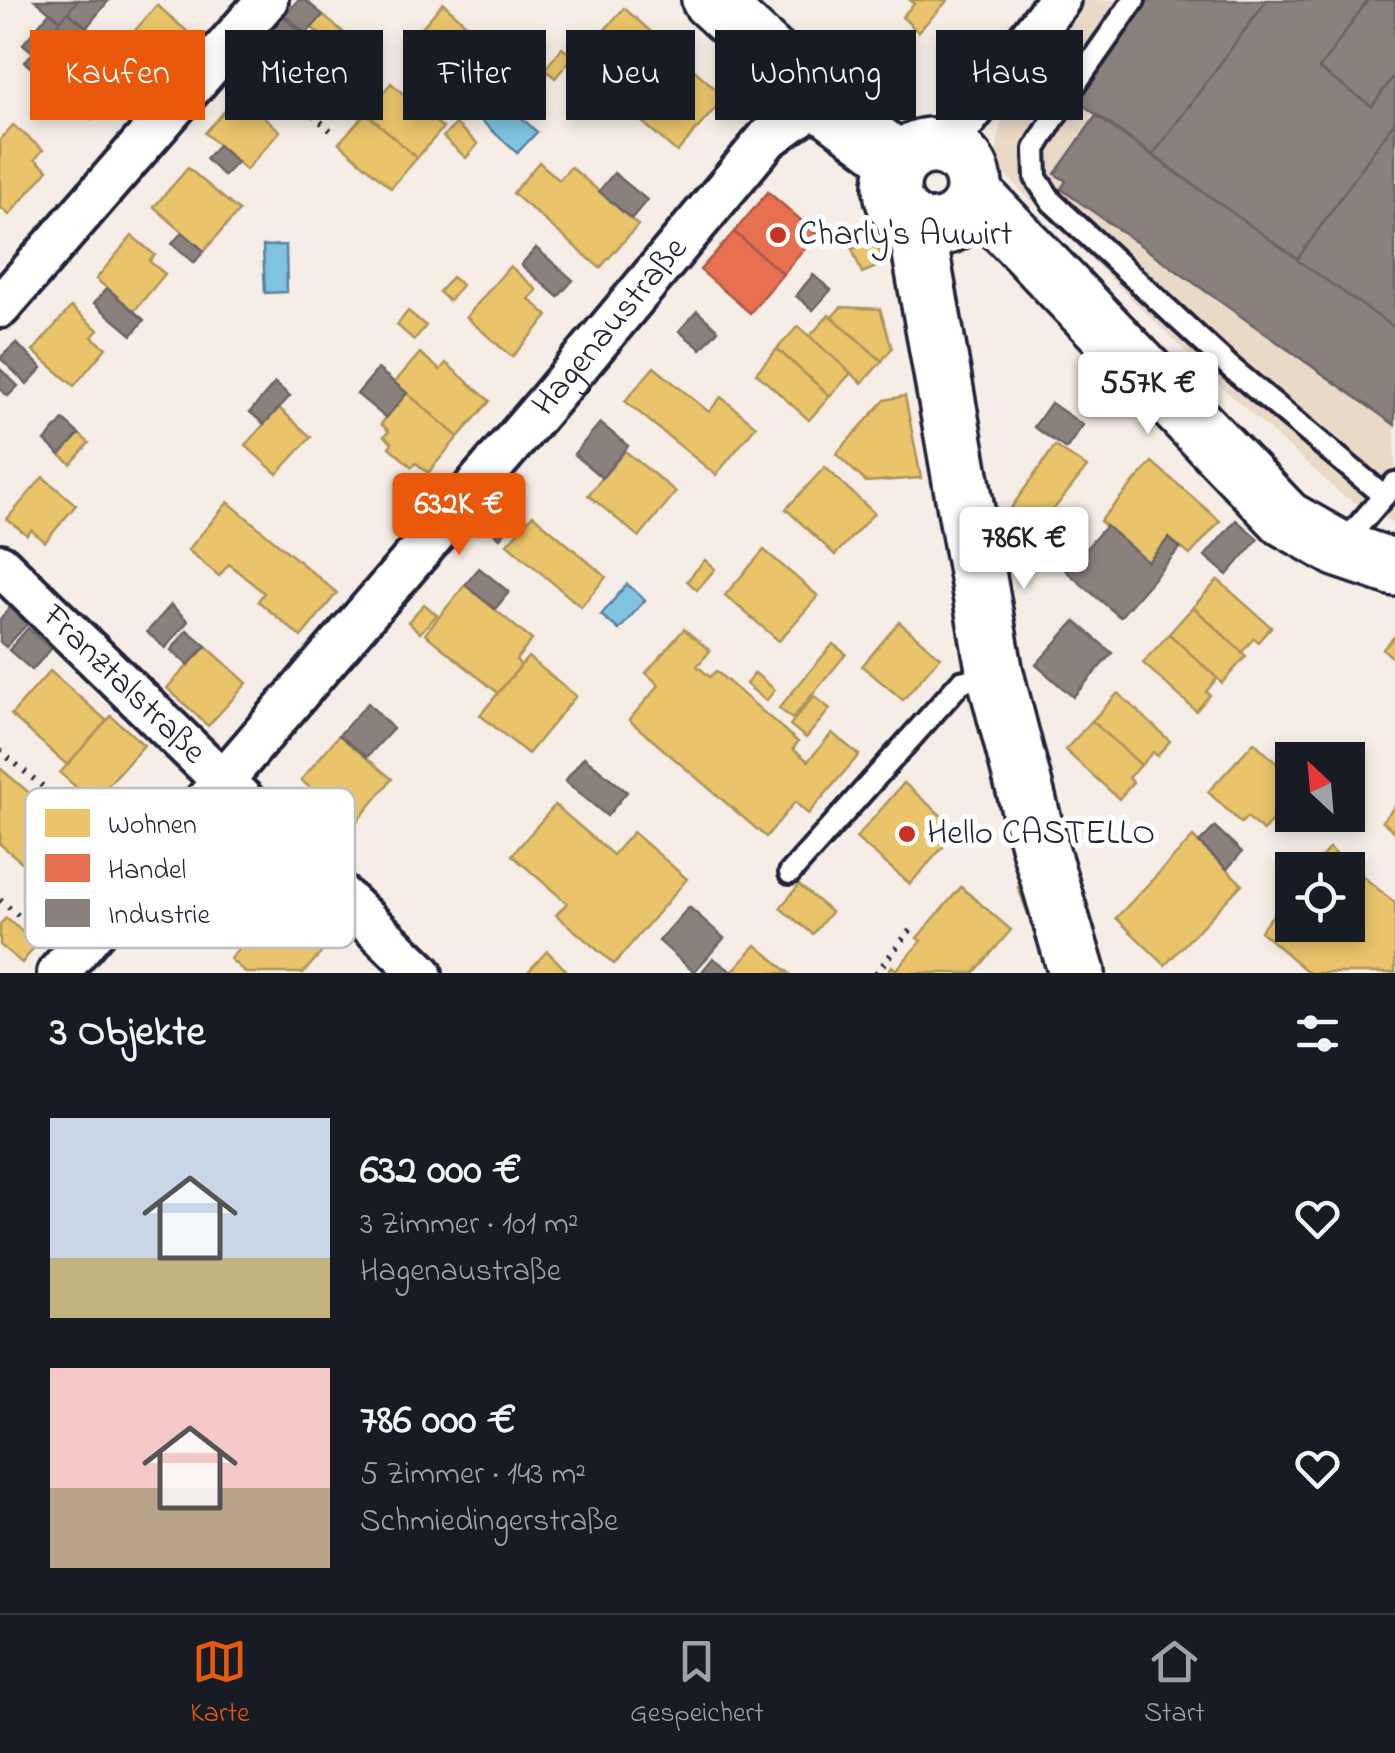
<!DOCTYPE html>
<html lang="de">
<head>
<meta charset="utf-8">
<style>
	body { margin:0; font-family:"Indie Flower",sans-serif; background:#20242c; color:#f1f3f6; height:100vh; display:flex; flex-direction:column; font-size:38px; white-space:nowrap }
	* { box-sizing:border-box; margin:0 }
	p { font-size:32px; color:#9ea1a6 }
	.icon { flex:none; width:55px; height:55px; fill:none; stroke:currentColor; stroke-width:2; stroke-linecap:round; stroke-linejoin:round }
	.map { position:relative; height:973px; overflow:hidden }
	.side { display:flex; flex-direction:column; background:#171b24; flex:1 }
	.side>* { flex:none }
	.banner { position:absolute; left:30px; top:30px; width:1335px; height:90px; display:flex; gap:20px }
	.needle { width:65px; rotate:334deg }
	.tools { position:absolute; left:1275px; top:742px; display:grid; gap:20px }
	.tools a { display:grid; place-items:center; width:90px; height:90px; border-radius:0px; background:#171b24; box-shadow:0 5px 15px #0003; font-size:50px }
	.price { position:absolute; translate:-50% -85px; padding:0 22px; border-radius:10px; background:#fff; color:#222; font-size:32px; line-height:65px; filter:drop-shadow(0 2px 5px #0008) }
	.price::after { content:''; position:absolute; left:50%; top:60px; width:30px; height:22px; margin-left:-15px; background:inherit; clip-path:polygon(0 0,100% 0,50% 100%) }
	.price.current { background:#ea580c; color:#fff }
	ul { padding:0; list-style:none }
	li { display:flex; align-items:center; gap:30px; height:250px; padding:0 50px }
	li span { display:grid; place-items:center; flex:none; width:280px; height:200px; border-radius:0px; color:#555 }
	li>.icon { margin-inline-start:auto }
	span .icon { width:120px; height:120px; fill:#fffc; stroke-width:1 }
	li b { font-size:42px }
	h2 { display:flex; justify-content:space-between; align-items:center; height:120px; padding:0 50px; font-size:42px }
	.tag { padding:0 35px; border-radius:0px; background:#171b24; box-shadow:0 5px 15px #0003; font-size:35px; line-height:90px }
	.tag.current { background:#ea580c; color:#fff }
	.dock { display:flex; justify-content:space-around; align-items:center; height:140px; border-top:2px solid #363941; background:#171b24; font-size:28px; color:#9ea1a6 }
	.dock a { display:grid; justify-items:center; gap:5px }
	.dock .current { color:#ea580c }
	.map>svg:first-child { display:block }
	.built { fill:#ebd9c8 }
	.water { fill:#7fc3e0; stroke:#5a839e; stroke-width:2.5 }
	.homes { fill:#e9c46a; stroke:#ad935c; stroke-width:2.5 }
	.shops { fill:#e76f51; stroke:#ac584a; stroke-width:2.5 }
	.industry { fill:#8a817c; stroke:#6b6468; stroke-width:2.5 }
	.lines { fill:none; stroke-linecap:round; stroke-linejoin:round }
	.lane-casing { stroke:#22223b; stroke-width:28 }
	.street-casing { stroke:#22223b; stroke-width:48 }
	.secondary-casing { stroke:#22223b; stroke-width:62 }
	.path { stroke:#22223b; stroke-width:6; stroke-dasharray:2.5 8; stroke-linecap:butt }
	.lane { stroke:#fff; stroke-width:20 }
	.street { stroke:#fff; stroke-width:40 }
	.secondary { stroke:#fff; stroke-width:55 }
	.poi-dot { fill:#c8321e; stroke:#fff; stroke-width:4 }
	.labels { text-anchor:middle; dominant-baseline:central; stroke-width:10; stroke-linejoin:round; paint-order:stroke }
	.poi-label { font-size:35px; fill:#22223b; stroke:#fff; text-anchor:start }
	.street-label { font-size:35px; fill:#22223b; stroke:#fff }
	.key { fill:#fff; stroke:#bdbdc4; stroke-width:2.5 }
	.key-label { font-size:28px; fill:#22223b }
</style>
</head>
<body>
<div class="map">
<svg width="1395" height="973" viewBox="0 0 1395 973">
	<rect width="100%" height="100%" fill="#f6eee6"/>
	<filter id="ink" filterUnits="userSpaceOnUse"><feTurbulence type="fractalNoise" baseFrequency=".01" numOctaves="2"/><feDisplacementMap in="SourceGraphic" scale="20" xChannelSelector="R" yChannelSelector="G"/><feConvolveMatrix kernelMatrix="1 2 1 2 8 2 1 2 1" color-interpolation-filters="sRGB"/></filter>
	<g filter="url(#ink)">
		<polygon class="built" points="1081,0 1395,0 1395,524 1343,496 1217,383 994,164 1007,92 1063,28"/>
		<g class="water">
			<polygon points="495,93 537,132 517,153 475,115"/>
			<polygon points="286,245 287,292 265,293 263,246"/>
			<polygon points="627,584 645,600 619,630 601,615"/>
		</g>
		<g class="homes">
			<polygon points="910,0 948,0 918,32 902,17 914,4"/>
			<polygon points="443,3 496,51 457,95 404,48"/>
			<polygon points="157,5 199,42 169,78 126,41"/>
			<polygon points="624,8 725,97 677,152 575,64"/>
			<polygon points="323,15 351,39 340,52 312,28"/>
			<polygon points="83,45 124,81 91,119 49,84"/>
			<polygon points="562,48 573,57 555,78 545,69"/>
			<polygon points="391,83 443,128 417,158 366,113"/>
			<polygon points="239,95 280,131 246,170 205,133"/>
			<polygon points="366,113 417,158 391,188 339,143"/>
			<polygon points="456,124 478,144 466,158 443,137"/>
			<polygon points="13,125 43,150 35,159 48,170 9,215 0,207 0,140"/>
			<polygon points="539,162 559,180 571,167 638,225 600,268 513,193"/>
			<polygon points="188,168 239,211 204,251 154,207"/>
			<polygon points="856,225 871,241 856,248 846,238"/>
			<polygon points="132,236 155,255 149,261 165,274 134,311 96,279"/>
			<polygon points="876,239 885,263 862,273 852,249"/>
			<polygon points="510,266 537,290 529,299 548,316 512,357 466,317"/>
			<polygon points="452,277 462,285 449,301 439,292"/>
			<polygon points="71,307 98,330 92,337 106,348 74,386 33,351"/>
			<polygon points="841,307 880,309 892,348 882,361 832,317"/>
			<polygon points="408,311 426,326 414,340 397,325"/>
			<polygon points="829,315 882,361 862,383 809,337"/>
			<polygon points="798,326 851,373 830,396 777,349"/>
			<polygon points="777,349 830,396 809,420 756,373"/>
			<polygon points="420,353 440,370 446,363 490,401 458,437 394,383"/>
			<polygon points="654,367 709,412 721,397 756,426 716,475 625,401"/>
			<polygon points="407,393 458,437 428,473 416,463 412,467 389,447 392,443 384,436 389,431 381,424"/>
			<polygon points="905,396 921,478 866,482 836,454 885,400"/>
			<polygon points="279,408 311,437 277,474 245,445"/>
			<polygon points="79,434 89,443 71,464 60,455"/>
			<polygon points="1055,446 1087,467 1039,528 1011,508"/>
			<polygon points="625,451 676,492 639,537 588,495"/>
			<polygon points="1152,462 1220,521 1190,555 1169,538 1148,562 1100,521"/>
			<polygon points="825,467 874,513 835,555 786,509"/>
			<polygon points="43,477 76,505 45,542 31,530 27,535 7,519"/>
			<polygon points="228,502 337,593 301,637 258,601 264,593 229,564 219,576 188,550"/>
			<polygon points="533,515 606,577 581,607 507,544"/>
			<polygon points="764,550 818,596 779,641 725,595"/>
			<polygon points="705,560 715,569 697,590 687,581"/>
			<polygon points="1218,580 1271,627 1258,642 1254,638 1242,652 1193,607"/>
			<polygon points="465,585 532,640 516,660 521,665 498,693 425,634"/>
			<polygon points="424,604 437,615 420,633 408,622"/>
			<polygon points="1193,607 1246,656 1222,683 1169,634"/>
			<polygon points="899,622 940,657 903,700 862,666"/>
			<polygon points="684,629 710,651 697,666 710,677 716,671 798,742 793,749 808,761 832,733 859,755 808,814 795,802 766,837 629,720 659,685 646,673"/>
			<polygon points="1169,634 1217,678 1206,692 1210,695 1196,711 1143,663"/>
			<polygon points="1395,636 1395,660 1383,649"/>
			<polygon points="833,644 846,654 792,719 779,708"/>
			<polygon points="206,646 247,683 208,726 167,688"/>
			<polygon points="528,657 576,696 528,754 480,715"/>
			<polygon points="50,671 107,721 67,765 11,715"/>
			<polygon points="755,673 775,690 766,701 746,684"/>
			<polygon points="1118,693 1170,741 1157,756 1153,752 1141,765 1092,721"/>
			<polygon points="814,696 830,709 806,738 790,725"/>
			<polygon points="111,716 144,745 93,802 60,773"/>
			<polygon points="1092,721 1141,765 1129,778 1133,782 1119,799 1065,750"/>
			<polygon points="339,735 392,779 354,825 301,780"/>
			<polygon points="1254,742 1292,778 1292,799 1263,831 1247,817 1241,823 1208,792"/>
			<polygon points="0,768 75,832 38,876 0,844"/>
			<polygon points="904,783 958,830 910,884 856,838"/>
			<polygon points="555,805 613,855 633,832 687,879 614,964 556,915 567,903 512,855"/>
			<polygon points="1395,806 1395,832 1382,821"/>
			<polygon points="1193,837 1242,884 1165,965 1116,918"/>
			<polygon points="1329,848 1395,903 1395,973 1309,973 1260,931 1292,892 1292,925 1348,925 1348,870 1311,870"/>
			<polygon points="799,885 831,912 813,934 780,908"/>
			<polygon points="1025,885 1034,913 1028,914 1018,887"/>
			<polygon points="961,887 1011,930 974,973 887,973 892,966 896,970 921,941 917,938"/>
			<polygon points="273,910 321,953 303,973 246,973 230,959"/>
			<polygon points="6,918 37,944 22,963 0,945 0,924"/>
			<polygon points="756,945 789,973 731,973"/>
			<polygon points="547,951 569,973 527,973"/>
		</g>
		<g class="shops">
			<polygon points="768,192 817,234 783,274 734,232"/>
			<polygon points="734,232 783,274 750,313 700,270"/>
		</g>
		<g class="industry">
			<polygon points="35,0 78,0 61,21"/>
			<polygon points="78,0 109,0 86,28 68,12"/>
			<polygon points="298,0 305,0 323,15 306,34 285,15"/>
			<polygon points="1148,0 1267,0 1153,155 1076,100"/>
			<polygon points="1267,0 1368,0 1319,69 1372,106 1395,74 1395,121 1297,260 1153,155"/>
			<polygon points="1368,0 1395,0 1395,74 1372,106 1319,69"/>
			<polygon points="50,12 61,21 34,53 23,44"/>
			<polygon points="68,12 92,32 76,53 65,44 38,75 25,62"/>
			<polygon points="283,16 314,44 301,59 270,31"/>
			<polygon points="1096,116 1395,328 1395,425 1061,189 1066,181 1055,174"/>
			<polygon points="1395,121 1395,328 1297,260"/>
			<polygon points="218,145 237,162 224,176 206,159"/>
			<polygon points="614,173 647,200 631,219 599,191"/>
			<polygon points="182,232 204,251 194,263 172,244"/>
			<polygon points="536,248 573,280 558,297 521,265"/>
			<polygon points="813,275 831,290 813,310 796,296"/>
			<polygon points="107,288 144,320 132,335 94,303"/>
			<polygon points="697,311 718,330 701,349 679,331"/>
			<polygon points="16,343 42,368 27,384 0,358"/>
			<polygon points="0,369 18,386 8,396 0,389"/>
			<polygon points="378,369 407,393 386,418 357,394"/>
			<polygon points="275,383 290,396 264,424 250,412"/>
			<polygon points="1051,403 1083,425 1066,449 1034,427"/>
			<polygon points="63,420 79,434 60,455 45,441"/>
			<polygon points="600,423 628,446 602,478 574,454"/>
			<polygon points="497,492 522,512 500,538 476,518"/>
			<polygon points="1236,520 1258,539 1227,575 1205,556"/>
			<polygon points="1106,526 1148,562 1169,538 1180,548 1120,617 1066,571"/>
			<polygon points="479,568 509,592 495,609 465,585"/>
			<polygon points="171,605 188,621 165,648 147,632"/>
			<polygon points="10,607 28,623 6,647 0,642 0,619"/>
			<polygon points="1075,621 1112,653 1073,697 1036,665"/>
			<polygon points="28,628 51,649 32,670 9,650"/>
			<polygon points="187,630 206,646 188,665 171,650"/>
			<polygon points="368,703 393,729 367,757 339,735"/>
			<polygon points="584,757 627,792 607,816 565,781"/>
			<polygon points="1215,827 1242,852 1227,869 1199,843"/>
			<polygon points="249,878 285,910 280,916 273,910 239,949 209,923"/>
			<polygon points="689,907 724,938 694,972 659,941"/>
			<polygon points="713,958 732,972 731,973 701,973"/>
		</g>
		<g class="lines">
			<g class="lane-casing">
				<g id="lane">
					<polyline points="1134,0 1069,93 1035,149 1036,178 1052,202 1230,367 1384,496"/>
					<polyline points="1341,546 1395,483"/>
					<polyline points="790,873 961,682 992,675"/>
				</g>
			</g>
			<g class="street-casing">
				<g id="street">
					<polyline points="944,147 1059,0"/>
					<polyline points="0,307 267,0"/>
					<path id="s1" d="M0 565 421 973"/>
					<path id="s2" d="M58 973 546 404 767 139 820 101"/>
				</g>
			</g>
			<g class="secondary-casing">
				<g id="secondary">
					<polyline points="710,0 820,101 900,161"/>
					<circle cx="933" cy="187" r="41"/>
					<polyline points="974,194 1286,519 1339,549 1395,568"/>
					<polyline points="916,225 995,674 1041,852 1077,973"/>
				</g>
			</g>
			<g class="path">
				<polyline points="257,67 336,135"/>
				<polyline points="0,751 118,849"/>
				<polyline points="0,900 41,935"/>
				<polyline points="876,973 912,928"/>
			</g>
			<use href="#lane" class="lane"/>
			<use href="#street" class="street"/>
			<use href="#secondary" class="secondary"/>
		</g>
	</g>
	<g class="poi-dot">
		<circle cx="778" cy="235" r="10"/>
		<circle cx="907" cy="834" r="10"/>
	</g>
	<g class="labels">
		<g class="poi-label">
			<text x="798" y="235">Charly's Auwirt</text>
			<text x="927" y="834">Hello CASTELLO</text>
		</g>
		<g class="street-label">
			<text stroke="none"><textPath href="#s2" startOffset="850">Hagenaustraße</textPath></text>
			<text stroke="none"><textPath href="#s1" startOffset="172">Franztalstraße</textPath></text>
		</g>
	</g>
	<rect x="25" y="788" width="330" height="160" rx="15" class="key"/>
	<rect x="45" y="809" width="45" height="28" fill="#e9c46a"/>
	<rect x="45" y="854" width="45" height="28" fill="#e76f51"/>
	<rect x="45" y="899" width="45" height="28" fill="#8a817c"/>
	<g class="key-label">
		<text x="108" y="833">Wohnen</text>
		<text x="108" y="878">Handel</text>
		<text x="108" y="923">Industrie</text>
	</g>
</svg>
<div class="tools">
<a><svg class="needle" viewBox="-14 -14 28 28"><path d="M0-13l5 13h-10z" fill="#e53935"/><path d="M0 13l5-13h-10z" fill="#9ea1a6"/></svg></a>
<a><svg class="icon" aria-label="locate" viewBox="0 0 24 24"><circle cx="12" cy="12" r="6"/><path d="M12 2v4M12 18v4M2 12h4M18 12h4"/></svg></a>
</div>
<b class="price" style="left:1148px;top:437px">557K €</b>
<b class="price current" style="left:459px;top:558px">632K €</b>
<b class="price" style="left:1024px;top:592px">786K €</b>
<div class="banner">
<a class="tag current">Kaufen</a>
<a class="tag">Mieten</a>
<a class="tag">Filter</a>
<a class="tag">Neu</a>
<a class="tag">Wohnung</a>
<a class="tag">Haus</a>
</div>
</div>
<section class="side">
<h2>3 Objekte<svg class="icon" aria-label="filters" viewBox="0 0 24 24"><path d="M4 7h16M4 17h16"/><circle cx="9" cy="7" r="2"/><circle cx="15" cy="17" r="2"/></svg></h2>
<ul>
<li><span style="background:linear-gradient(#c9d6e8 70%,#c2b280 0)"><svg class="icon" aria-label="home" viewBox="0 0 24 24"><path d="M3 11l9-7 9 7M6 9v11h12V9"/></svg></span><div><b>632 000 €</b><p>3 Zimmer · 101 m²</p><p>Hagenaustraße</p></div><svg class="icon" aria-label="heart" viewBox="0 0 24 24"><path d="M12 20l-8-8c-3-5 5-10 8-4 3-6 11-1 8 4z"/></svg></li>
<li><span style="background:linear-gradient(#f6c9c9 60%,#b9a48a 0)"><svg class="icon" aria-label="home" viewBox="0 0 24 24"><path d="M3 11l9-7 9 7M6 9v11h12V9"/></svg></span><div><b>786 000 €</b><p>5 Zimmer · 143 m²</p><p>Schmiedingerstraße</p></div><svg class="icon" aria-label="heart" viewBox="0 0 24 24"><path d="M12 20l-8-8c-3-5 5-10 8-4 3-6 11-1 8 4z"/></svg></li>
</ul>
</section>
<nav class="dock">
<a class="current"><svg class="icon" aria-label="map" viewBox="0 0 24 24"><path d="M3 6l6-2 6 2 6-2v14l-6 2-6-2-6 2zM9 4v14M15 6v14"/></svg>Karte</a>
<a><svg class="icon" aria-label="saved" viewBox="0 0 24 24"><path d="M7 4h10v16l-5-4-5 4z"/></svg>Gespeichert</a>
<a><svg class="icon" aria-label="home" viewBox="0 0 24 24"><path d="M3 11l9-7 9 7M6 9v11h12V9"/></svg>Start</a>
</nav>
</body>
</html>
